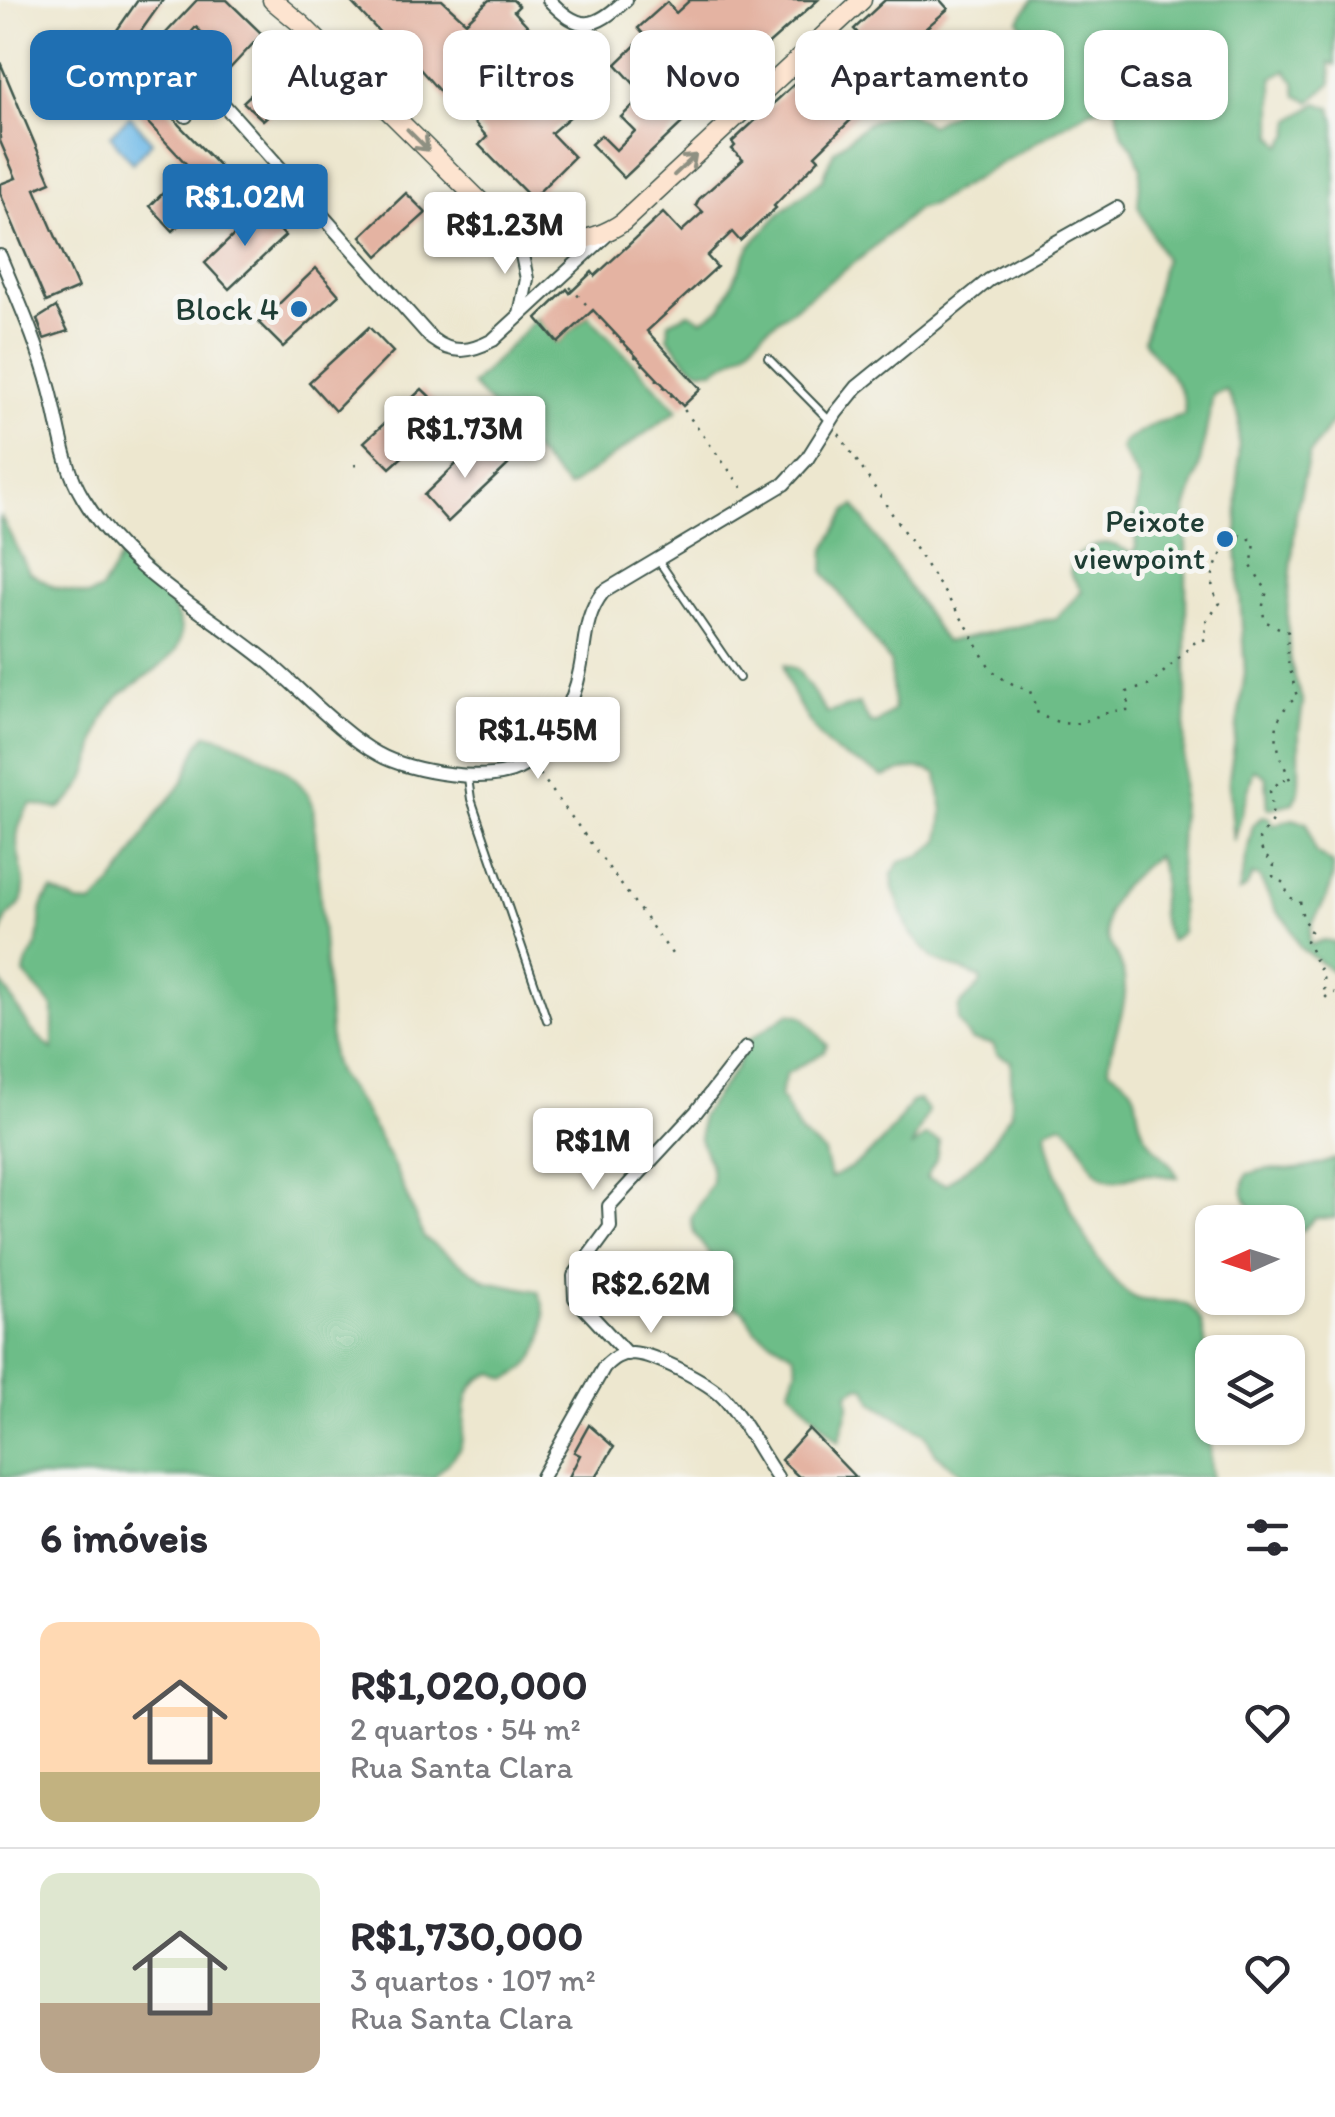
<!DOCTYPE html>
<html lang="pt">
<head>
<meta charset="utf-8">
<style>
	body { margin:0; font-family:Itim,sans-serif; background:#f7f7f7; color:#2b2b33; height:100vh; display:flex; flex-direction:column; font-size:38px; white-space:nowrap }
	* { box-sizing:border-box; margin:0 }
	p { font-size:32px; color:#7c7c81 }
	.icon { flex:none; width:55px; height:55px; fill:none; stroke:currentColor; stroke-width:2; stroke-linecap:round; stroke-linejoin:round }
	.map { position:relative; height:1477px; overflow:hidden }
	.side { display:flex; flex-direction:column; background:#fff; flex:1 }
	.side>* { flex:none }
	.hud { position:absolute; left:30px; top:30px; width:1275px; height:90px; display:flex; gap:20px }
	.needle { width:65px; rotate:267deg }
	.fabs { position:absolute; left:1195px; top:1205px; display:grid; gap:20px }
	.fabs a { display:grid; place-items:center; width:110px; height:110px; border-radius:20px; background:#fff; box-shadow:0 2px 8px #0004; font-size:50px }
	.price { position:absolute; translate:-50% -85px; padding:0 22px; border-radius:10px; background:#fff; color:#222; font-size:32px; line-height:65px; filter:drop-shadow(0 2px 5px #0008) }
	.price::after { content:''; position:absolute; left:50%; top:60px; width:30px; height:22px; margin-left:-15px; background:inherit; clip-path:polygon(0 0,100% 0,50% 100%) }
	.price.current { background:#1f6fb2; color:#fff }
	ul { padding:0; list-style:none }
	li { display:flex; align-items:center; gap:30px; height:250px; padding:0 40px }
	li+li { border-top:2px solid #e1e1e2 }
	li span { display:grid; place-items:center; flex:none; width:280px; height:200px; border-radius:20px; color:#555 }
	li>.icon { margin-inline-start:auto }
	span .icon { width:120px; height:120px; fill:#fffc; stroke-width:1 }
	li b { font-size:42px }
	h2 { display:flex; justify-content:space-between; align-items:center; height:120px; padding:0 40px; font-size:42px }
	.pill { padding:0 35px; border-radius:20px; background:#fff; box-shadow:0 2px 8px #0004; font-size:35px; line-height:90px }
	.pill.current { background:#1f6fb2; color:#fff }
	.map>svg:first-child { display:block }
	.forest { fill:#6dbd88; stroke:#467d5e; stroke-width:2.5 }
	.water { fill:#70bae8; stroke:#487c8e; stroke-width:2.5 }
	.building { fill:#e4b3a2 }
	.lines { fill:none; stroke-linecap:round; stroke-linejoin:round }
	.lane-casing { stroke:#3e564b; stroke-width:10 }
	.street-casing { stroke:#3e564b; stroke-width:16 }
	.secondary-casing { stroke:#3e564b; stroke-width:21 }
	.path { stroke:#3e564b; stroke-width:2.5; stroke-dasharray:2.5 8; stroke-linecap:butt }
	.lane { stroke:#fff; stroke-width:6 }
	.street { stroke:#fff; stroke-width:12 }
	.secondary { stroke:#fde4d0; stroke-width:18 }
	.oneway { stroke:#8e9082 }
	.poi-dot { fill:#1f6fb2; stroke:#f6f6f2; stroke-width:4 }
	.labels { text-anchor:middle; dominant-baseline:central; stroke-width:10; stroke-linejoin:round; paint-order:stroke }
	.poi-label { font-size:32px; fill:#1f3d34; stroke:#f6f6f2; text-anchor:end }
</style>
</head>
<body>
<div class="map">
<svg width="1335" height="1477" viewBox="0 0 1335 1477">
	<rect width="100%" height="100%" fill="#f6f6f2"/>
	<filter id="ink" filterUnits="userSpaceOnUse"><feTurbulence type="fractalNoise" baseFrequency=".01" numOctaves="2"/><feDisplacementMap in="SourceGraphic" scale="20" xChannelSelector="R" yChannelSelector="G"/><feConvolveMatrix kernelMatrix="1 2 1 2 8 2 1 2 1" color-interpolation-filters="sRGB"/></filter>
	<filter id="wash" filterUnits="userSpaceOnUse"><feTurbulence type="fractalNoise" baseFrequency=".0048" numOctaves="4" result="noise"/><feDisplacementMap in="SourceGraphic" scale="40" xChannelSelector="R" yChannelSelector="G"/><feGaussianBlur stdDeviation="2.25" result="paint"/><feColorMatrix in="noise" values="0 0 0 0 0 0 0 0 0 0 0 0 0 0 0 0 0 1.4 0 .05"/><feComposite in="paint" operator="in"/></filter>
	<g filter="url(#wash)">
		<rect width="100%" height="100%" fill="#ede7cf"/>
		<g class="forest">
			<path d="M1032 0H1335V65L1329 62 1332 82 1311 102 1297 96 1295 82 1286 70 1273 77V135L1282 146 1290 134 1292 120 1318 103 1331 108 1335 123V418L1309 455 1296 514 1287 616 1290 661 1303 703 1299 731V790L1293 803 1268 809 1266 777 1254 769 1234 842 1229 779 1245 673 1237 548 1239 416 1226 390 1213 395 1199 468 1186 510V702L1179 870 1182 932 1170 941C1167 933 1163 924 1161 916 1158 893 1170 877 1156 856 1132 875 1096 905 1108 940 1108 942 1115 952 1116 954 1123 965 1125 979 1125 992 1124 1019 1109 1042 1109 1069 1147 1093 1130 1098 1143 1131 1151 1149 1170 1159 1178 1177 1165 1177 1152 1172 1138 1175 1128 1177 1118 1183 1107 1179 1085 1170 1085 1137 1062 1124L1046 1130C1048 1168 1099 1287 1139 1299 1162 1306 1185 1292 1200 1319 1206 1330 1214 1418 1212 1432 1210 1447 1209 1461 1212 1477H965L936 1454 925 1434 873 1402 866 1388 860 1386 848 1393 849 1407 839 1442 790 1389 797 1368 794 1354 755 1330 744 1311 724 1301 716 1264 694 1233 691 1219 712 1182 711 1167 700 1139 701 1116 736 1068 747 1041 790 1013 803 1016 827 1045 824 1052 786 1074 780 1096 801 1134 824 1152 830 1178C866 1164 892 1134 911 1102L919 1100 928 1111 911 1148 926 1136 939 1141 936 1159 926 1178 946 1184 983 1155 1011 1113V1061L997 1054 993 1044 971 1040 958 1021 959 1006 980 985 981 978 933 959 909 931 893 888 892 874 901 861 922 855 940 841 943 811 937 774C917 764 903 770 883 777 869 767 854 762 839 754 818 741 785 689 784 665L797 669 827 713 859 704 870 723H877L894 710 890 662 824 572 825 550 847 511 855 506 945 642 1056 618 1082 591 1070 573 1072 559C1098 542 1102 537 1131 553L1136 548 1135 519 1140 482 1121 449 1124 442 1156 423 1184 415C1190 386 1157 364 1144 340L1164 259 1138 206 1141 169 1133 148 1123 136 1116 108 1110 104 1088 111 931 205 917 209 862 257 766 329 746 350 714 370H700L687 362 668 337 669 322 689 313 702 320 721 308 750 246 781 212 823 179 834 151 869 122 904 110 930 125 962 107 967 83 948 42 955 30 982 40 1004 72 1015 81 1040 65 1047 54 1025 33 1019 20Z"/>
			<polygon points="588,315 678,410 568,488 472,385 537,318 558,343"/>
			<path d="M0 515 29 572 54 587 88 596 101 590 124 552C141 570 181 606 181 632 182 664 131 680 114 702 84 739 105 776 59 809L31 804C0 844 32 869 22 900 19 909 12 911 7 918 3 924 2 934 0 941Z"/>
			<path d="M207 734C239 741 303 772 313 805L332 1058 337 1073 363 1109 395 1168 424 1238 486 1281 538 1291C553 1324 542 1365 507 1379L494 1373C453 1385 471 1420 460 1447 456 1457 441 1469 434 1477H0V980L31 1030 53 1050V1007L24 974C26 957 33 957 37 945 43 924 35 908 52 891L78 903 92 904C123 879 136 846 157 814 165 803 176 794 182 783 192 766 193 748 207 734Z"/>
			<path d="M1263 816 1270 818 1273 825 1293 819 1307 823 1315 852 1333 864C1335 905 1305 916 1310 945L1324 940 1335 942V973L1300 948 1288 922 1277 912 1259 877 1252 875 1246 888 1239 892 1253 825Z"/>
			<path d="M1335 1159 1332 1187 1335 1189V1218H1315L1304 1229 1296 1232 1273 1212 1258 1213C1244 1205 1240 1188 1247 1174 1255 1173 1263 1168 1270 1169 1294 1171 1312 1168 1335 1159Z"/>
		</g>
		<polygon class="water" points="130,116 152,142 132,163 110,135"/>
		<g id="blocks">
			<g class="building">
				<polygon points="138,0 163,0 124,55 108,43"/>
				<polygon points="197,0 227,0 262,34 223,76 205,58 216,46 196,27 179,46 166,33"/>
				<polygon points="349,0 442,0 466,22 489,0 513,0 519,6 514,11 538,37 501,70 529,101 572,64 580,74 575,78 582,87 571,97 580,108 551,133 574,157 532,199 479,145 487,137 466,113 462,117 391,36 387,40"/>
				<polygon points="690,0 818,0 744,66 745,72 707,104 704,102 624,178 591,144 601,135 616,150 635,131 621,117 644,95 616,64 645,36 638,28 667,2 676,13"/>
				<polygon points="885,0 940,0 948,9 910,42 952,87 930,109 854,29"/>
				<polygon points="288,59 308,80 263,120 243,102"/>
				<polygon points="0,62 51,182 35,189 78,288 46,302 0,193 0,184 16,178 0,141"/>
				<polygon points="818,62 862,109 815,155 819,159 774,206 776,208 740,241 732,232 707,256 717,267 647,331 701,389 683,406 593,310 558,343 537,318 567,289 570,293 592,272 595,276 663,213 681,232 703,212 696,205 699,199 743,160 732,149 735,146 732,142"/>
				<polygon points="151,102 161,111 166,107 179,125 230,177 173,231 150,206 189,167 137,111"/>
				<polygon points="406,193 426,213 378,256 361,236"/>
				<polygon points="261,209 285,236 229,289 205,263"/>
				<polygon points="316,268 339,295 283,347 259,323"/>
				<polygon points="56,307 68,331 44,339 37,319"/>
				<polygon points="369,327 393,352 335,411 309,382"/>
				<polygon points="422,389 449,415 390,468 364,442"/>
				<polygon points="481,440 508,465 448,522 424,495"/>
				<polygon points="589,1425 614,1447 596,1477 569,1477 580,1455 574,1452"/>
				<polygon points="809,1429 855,1477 799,1477 781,1460"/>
			</g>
		</g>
	</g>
	<g filter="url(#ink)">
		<use href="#blocks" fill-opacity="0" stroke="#3e564b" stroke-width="2.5"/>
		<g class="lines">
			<g class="lane-casing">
				<g id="lane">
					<polyline points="768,358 830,421"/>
					<polyline points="658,560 739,678"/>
					<polyline points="468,778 471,799 547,1020"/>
				</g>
			</g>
			<g class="street-casing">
				<g id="street">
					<path d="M549 0C580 33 594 29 626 0"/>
					<path d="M186 116 161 85 162 68 176 60 192 69 432 339C453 355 470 352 493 340L611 231"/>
					<polyline points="518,236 527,279 520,315"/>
					<path d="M0 256C18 300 38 344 50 390 60 427 63 465 83 498 128 573 202 608 268 662 300 689 343 735 378 754 409 772 492 786 523 766 552 746 574 703 580 670 586 641 584 616 603 592L784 484 807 459 836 413 857 387 989 280 1117 208"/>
					<polyline points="627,1354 575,1298 574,1276 610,1227 609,1206 696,1112 746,1048"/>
					<path d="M542 1477 604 1367C612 1359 620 1353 632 1353 655 1354 708 1382 724 1398 745 1421 759 1451 777 1477"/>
				</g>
			</g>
			<g class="secondary-casing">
				<path id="secondary" d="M272 0 301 24 508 229C538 252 594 243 623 222L862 0"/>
			</g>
			<g class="path">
				<polyline points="570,287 682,407 743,489"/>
				<path d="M839 434 970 631C989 668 989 676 1030 691L1038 714C1086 738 1088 709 1129 710L1127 692 1150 685 1194 643 1206 639 1205 623 1220 603C1201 579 1221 557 1233 534L1249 538 1255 544 1251 566 1267 591 1263 605 1264 621 1288 632 1287 657 1297 697C1264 722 1277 749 1291 782L1282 779 1270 791 1273 820 1259 839 1263 854 1274 864 1273 876 1285 884 1288 897 1300 901 1303 920 1311 929 1306 941 1323 976 1325 998 1331 992 1335 993"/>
				<polyline points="355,464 357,471"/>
				<polyline points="540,774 675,958"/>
			</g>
			<use href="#lane" class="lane"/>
			<use href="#street" class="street"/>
			<use href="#secondary" class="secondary"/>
		</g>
		<defs><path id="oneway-shaft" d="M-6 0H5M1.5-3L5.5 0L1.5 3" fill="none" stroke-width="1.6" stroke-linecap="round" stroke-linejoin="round" transform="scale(2.5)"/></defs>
		<g class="oneway">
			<use href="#oneway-shaft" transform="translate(418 140) rotate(45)"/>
			<use href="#oneway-shaft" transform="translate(685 165) rotate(-43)"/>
		</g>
	</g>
	<g class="poi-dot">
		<circle cx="299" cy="309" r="10"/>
		<circle cx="1225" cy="539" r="10"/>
	</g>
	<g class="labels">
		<g class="poi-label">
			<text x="279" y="309">Block 4</text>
			<text x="1205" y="521">Peixote<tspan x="1205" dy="37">viewpoint</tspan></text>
		</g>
	</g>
</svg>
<div class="fabs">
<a><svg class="needle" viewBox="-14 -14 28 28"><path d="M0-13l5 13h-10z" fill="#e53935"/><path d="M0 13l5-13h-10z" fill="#7c7c81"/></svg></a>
<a><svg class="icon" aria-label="layers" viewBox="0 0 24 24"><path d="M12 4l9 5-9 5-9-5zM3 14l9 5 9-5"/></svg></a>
</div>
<b class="price current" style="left:245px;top:249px">R$1.02M</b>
<b class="price" style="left:505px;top:277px">R$1.23M</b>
<b class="price" style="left:465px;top:481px">R$1.73M</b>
<b class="price" style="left:538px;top:782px">R$1.45M</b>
<b class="price" style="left:593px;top:1193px">R$1M</b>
<b class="price" style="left:651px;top:1336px">R$2.62M</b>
<div class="hud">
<a class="pill current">Comprar</a>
<a class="pill">Alugar</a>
<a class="pill">Filtros</a>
<a class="pill">Novo</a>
<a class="pill">Apartamento</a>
<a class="pill">Casa</a>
</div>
</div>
<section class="side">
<h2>6 imóveis<svg class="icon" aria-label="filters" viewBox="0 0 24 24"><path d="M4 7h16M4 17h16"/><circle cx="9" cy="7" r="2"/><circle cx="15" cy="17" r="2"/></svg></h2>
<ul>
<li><span style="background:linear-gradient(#ffd9b3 75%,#c2b280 0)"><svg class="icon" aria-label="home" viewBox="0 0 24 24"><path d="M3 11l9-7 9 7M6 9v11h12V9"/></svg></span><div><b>R$1,020,000</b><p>2 quartos · 54 m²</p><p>Rua Santa Clara</p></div><svg class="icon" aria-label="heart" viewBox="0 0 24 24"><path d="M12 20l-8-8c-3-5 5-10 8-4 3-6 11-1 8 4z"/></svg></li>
<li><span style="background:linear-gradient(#dfe7d0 65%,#b9a48a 0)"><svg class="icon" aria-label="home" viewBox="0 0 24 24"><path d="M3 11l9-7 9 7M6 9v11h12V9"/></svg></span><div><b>R$1,730,000</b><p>3 quartos · 107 m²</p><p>Rua Santa Clara</p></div><svg class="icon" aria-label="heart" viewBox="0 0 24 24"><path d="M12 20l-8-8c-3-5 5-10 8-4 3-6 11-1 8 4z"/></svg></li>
</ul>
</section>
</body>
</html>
